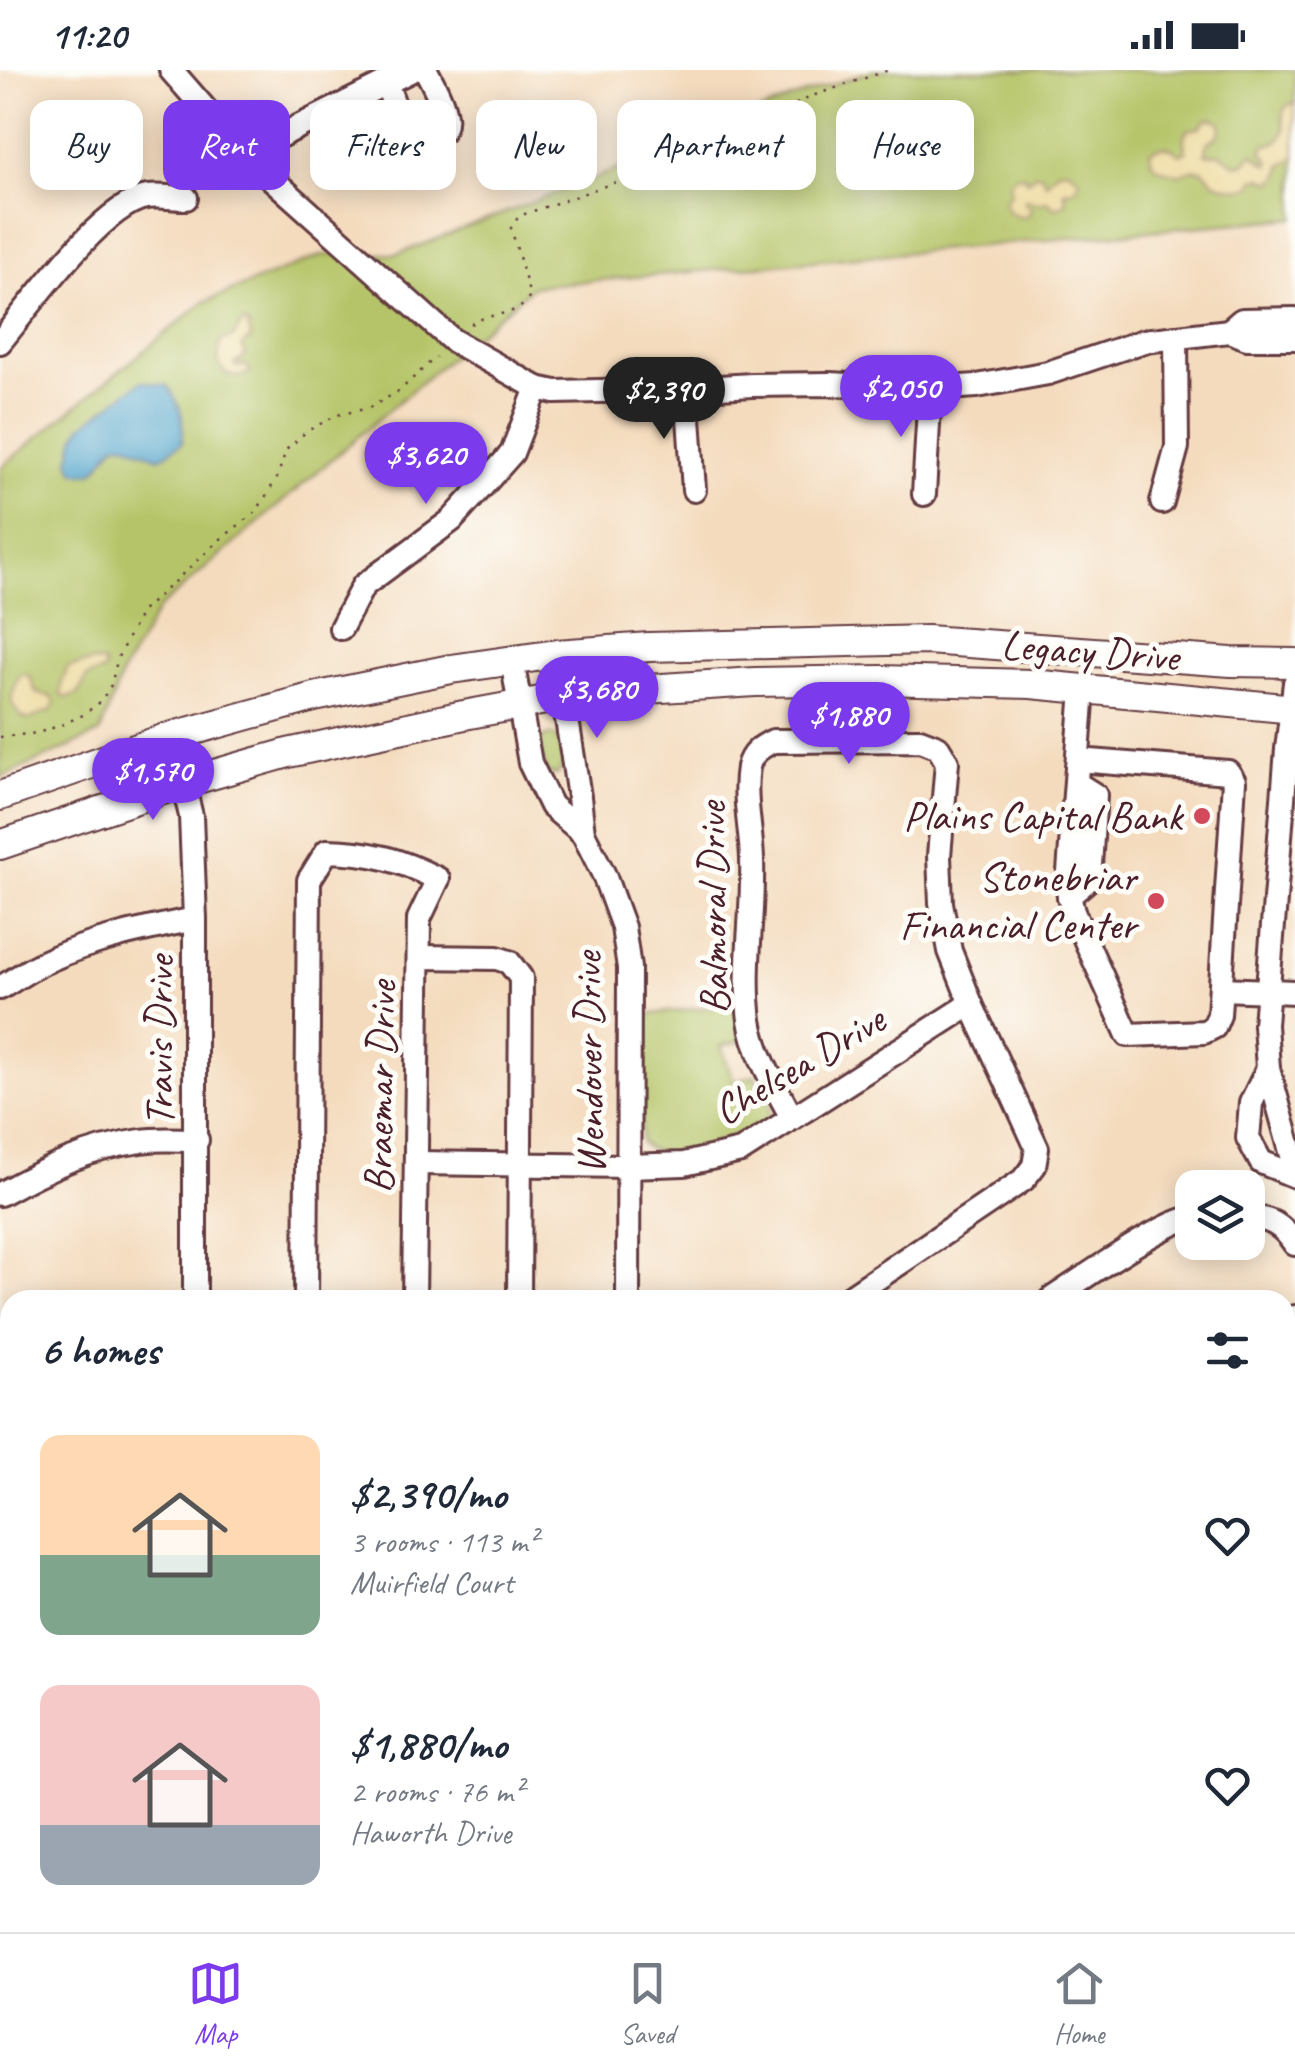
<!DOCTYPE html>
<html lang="en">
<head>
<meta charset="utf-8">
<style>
	body { margin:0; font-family:Caveat,sans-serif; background:#f2f2f3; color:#1f2937; height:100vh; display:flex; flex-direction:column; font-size:38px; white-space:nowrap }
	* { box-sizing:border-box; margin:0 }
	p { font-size:32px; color:#747a83 }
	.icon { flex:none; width:55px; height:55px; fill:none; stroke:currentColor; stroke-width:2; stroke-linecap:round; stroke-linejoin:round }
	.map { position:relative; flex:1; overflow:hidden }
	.side { position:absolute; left:0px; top:1220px; width:1295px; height:642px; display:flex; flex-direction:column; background:#fff; border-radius:30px 30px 0 0; box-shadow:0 5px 25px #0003 }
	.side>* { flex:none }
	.top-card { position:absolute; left:30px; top:30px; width:1235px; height:90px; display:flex; gap:20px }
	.tools { position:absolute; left:1175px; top:1100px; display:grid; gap:20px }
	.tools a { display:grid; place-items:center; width:90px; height:90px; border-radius:20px; background:#fff; box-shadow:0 5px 25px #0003; font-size:50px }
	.price { position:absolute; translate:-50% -85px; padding:0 22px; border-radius:35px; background:#7c3aed; color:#fff; font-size:32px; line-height:65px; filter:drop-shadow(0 2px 5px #0008) }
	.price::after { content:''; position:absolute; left:50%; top:60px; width:30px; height:22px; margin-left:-15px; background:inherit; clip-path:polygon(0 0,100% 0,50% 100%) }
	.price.selected { background:#222; color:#fff }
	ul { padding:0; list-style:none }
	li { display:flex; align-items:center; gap:30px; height:250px; padding:0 40px }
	li span { display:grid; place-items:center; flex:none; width:280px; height:200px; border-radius:20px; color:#555 }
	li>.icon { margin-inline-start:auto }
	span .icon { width:120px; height:120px; fill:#fffc; stroke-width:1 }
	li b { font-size:42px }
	h2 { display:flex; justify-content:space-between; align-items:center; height:120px; padding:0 40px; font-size:42px }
	.pill { padding:0 35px; border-radius:20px; background:#fff; box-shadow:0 5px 25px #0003; font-size:35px; line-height:90px }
	.pill.selected { background:#7c3aed; color:#fff }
	.status { display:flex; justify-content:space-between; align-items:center; height:70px; padding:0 50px; background:#fff; direction:ltr }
	.status svg { height:28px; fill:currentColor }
	.tab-bar { display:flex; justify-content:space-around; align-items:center; height:140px; border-top:2px solid #e0e1e3; background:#fff; font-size:28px; color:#747a83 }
	.tab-bar a { display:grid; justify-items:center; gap:5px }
	.tab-bar .selected { color:#7c3aed }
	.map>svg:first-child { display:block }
	.green { fill:#b5c467; stroke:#807249; stroke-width:2.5 }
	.sand { fill:#eeda9e; stroke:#9c7c64; stroke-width:2.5 }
	.water { fill:#51a4cc; stroke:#4e627c; stroke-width:2.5 }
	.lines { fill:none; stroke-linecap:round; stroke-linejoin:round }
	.minor-casing { stroke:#643b41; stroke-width:28 }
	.major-casing { stroke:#643b41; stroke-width:32 }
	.path { stroke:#643b41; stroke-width:2.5; stroke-dasharray:2.5 8; stroke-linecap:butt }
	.minor { stroke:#fff; stroke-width:22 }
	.major { stroke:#fff; stroke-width:28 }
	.poi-dot { fill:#d1495b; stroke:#fdfcf7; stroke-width:4 }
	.labels { text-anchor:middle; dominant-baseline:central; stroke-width:10; stroke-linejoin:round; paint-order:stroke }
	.street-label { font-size:42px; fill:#4a1f2b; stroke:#fdfcf7 }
	.poi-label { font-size:42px; fill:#4a1f2b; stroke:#fdfcf7; text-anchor:end }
</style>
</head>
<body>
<div class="status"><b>11:20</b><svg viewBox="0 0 49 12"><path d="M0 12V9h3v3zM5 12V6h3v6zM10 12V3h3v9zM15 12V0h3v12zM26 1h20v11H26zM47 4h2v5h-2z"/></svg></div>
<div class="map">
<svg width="1295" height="1862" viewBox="0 0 1295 1862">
	<rect width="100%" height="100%" fill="#fdfcf7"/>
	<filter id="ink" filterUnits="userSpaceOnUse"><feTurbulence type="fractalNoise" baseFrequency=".01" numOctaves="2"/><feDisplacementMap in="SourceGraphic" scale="20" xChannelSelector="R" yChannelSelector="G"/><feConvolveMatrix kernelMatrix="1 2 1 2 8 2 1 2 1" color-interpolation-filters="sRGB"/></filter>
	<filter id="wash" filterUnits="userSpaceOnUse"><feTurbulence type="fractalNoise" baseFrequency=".0048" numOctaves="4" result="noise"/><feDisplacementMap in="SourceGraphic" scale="40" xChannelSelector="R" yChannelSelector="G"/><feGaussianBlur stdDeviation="2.25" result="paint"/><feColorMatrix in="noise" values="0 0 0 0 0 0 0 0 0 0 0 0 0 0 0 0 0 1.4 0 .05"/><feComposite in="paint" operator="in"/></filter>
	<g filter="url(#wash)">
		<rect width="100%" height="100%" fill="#f4dbbe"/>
		<g class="green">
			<polygon points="873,0 1295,0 1295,148 533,216 159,538 122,603 100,663 0,708 0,398 204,232 322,185 398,184 665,81 791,29"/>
			<path d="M550 665C564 668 562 683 563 696L557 705 547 703 539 674 542 668Z"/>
			<path d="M737 934 741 971 721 976 734 1012 755 1005 771 1038 769 1050C739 1066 669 1101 641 1073L642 945Z"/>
		</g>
		<g class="sand">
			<path d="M1295 33V88L1281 96 1282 100 1278 108 1271 112 1262 108 1254 109 1252 116C1243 121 1222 117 1213 111 1208 107 1207 102 1201 100 1193 97 1186 104 1178 104 1172 104 1168 101 1162 99 1152 95 1151 92 1150 81 1162 74 1170 76 1180 84L1186 81 1184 67 1187 60 1199 58 1207 49H1215L1221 53C1221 65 1217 68 1207 73L1206 84H1221L1236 95 1245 93 1253 84 1268 95 1270 91 1262 81 1265 75C1277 74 1281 70 1285 59 1281 48 1280 35 1295 33Z"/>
			<path d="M1068 99 1080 109 1075 119 1064 121 1066 133 1056 138 1047 131 1038 133 1026 129 1024 132 1031 139 1029 145C1018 148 1004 143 1005 130L1011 122 1009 113 1015 106 1025 105V109L1027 111 1035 104H1041L1046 113 1058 100Z"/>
			<path d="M242 253 248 254 251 269 242 276 246 286 235 294 236 297 247 295 250 302C237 311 219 306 218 288 218 282 220 276 221 270L233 267Z"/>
			<polygon points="94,592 102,593 105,596 103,602 87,607 78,624 67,628 61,625 62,612 68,597"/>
			<path d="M25 604 30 606 36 623 52 627 55 633 51 641C40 642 36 650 25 649 5 633 12 626 19 606Z"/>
		</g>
		<path class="water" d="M142 311 168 316C180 336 186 349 182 373L159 388 128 374 117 373C99 388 102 410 74 401L70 391 75 368 82 356Z"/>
	</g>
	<g filter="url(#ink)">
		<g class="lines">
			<g class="minor-casing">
				<g id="minor">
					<polyline points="171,0 244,84 452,270 537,318 555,322 687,319 752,315 829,314 930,319 977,316 1048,303 1144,271 1229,261 1247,268 1295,268"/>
					<path d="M386 13C393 30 398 53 413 64 428 76 448 64 445 46 443 31 433 14 426 0"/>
					<polyline points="244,84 412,0"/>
					<polyline points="1229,261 1242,250 1295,249"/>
					<path d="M0 272C30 236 102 134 147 127 159 125 174 128 186 128"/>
					<polyline points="687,319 694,420"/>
					<polyline points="924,424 930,319"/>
					<polyline points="1162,432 1177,377 1176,267"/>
					<polyline points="341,558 363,516 452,450 512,383 537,318"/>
					<polyline points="557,584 579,727 583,763 604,805 623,857 629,898 628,1230"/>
					<polyline points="512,590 530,693 551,736 583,763"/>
					<polyline points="1295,613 1287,679 1265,955 1268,998 1295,1096"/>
					<polyline points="1078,690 1228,702 1234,711 1219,945 1214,957 1204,962 1128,965 1073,842 1069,826 1068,815 1083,619"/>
					<polyline points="183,713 191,746 195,849 195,1230"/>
					<polyline points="1069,826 1089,809 1095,725 1076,713"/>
					<polyline points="419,887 497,888 509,892 521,908 519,1230"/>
					<path d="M0 918C16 909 32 897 49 890 95 869 146 859 195 849"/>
					<polyline points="1221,919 1295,922"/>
					<polyline points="1268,998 1251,1033 1248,1068 1261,1092 1295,1106"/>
					<path d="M792 1048C776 1017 755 985 750 950 743 897 754 843 752 789 751 759 743 727 748 697 751 683 761 677 773 671L920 670 938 677 947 692 939 786 941 833 950 881 971 934 1037 1078 1034 1096 1023 1110 845 1230"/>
					<polyline points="416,1093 629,1096 684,1094 741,1081 971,934"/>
					<path d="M0 1124C45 1099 89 1078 141 1071 159 1068 179 1070 197 1070"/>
					<path d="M1248 1147C1270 1148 1282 1155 1295 1174"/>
					<path d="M306 1230 309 810 327 781C372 782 398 789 438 809L419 849 414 1230"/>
					<path d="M1050 1230C1078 1212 1165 1150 1192 1148"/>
					<polyline points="1285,1254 1295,1247"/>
					<polyline points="1285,1335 1295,1328"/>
					<polyline points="1285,1375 1295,1390"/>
					<polyline points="1285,1471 1295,1465"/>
					<polyline points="0,1860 247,1858 360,1862"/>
				</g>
			</g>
			<g class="major-casing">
				<g id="major">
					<polyline points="0,726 166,668 314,627 451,599 557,584 649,577 927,570 1231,592 1295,593"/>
					<polyline points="0,775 183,713 288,683 464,645 584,623 755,612 881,610 1031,614 1295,639"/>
				</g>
			</g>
			<g class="path">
				<path d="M471 254C490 241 519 248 530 226L511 158 519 146 619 111 644 106 815 25 889 0"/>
				<polyline points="0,667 38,663 61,655 83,645 101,631 111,615 118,587 141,542 222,468 256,442 277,408 286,380 307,361 337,345 369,338 399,321 436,287"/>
			</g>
			<use href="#minor" class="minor"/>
			<use href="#major" class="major"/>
		</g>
	</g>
	<g class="poi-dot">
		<circle cx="1202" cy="746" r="10"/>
		<circle cx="1156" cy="831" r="10"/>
	</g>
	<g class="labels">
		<g class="street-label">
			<text transform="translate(1090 581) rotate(4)">Legacy Drive</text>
			<text transform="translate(713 838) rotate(-91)">Balmoral Drive</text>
			<text transform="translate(159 971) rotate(-90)">Travis Drive</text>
			<text transform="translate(589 993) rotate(-91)">Wendover Drive</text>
			<text transform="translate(799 995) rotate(-31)">Chelsea Drive</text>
			<text transform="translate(380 1017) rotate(-89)">Braemar Drive</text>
		</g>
		<g class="poi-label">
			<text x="1182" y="746">Plains Capital Bank</text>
			<text x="1136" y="807">Stonebriar<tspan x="1136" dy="48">Financial Center</tspan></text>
		</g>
	</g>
</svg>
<div class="tools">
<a><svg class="icon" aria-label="layers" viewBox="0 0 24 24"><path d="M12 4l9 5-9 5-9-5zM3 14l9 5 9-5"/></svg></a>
</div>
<b class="price" style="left:901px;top:370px">$2,050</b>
<b class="price selected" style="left:664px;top:372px">$2,390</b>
<b class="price" style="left:426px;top:437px">$3,620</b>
<b class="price" style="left:597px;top:671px">$3,680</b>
<b class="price" style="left:849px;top:697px">$1,880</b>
<b class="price" style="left:153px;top:753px">$1,570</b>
<div class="top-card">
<a class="pill">Buy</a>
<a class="pill selected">Rent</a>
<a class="pill">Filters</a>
<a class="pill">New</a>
<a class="pill">Apartment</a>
<a class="pill">House</a>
</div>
<section class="side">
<h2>6 homes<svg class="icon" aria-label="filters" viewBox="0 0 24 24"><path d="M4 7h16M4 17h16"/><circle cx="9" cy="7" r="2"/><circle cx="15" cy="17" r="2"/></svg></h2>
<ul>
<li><span style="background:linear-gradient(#ffd9b3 60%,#7fa58c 0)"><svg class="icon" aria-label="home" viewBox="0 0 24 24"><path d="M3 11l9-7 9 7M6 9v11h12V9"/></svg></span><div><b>$2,390/mo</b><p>3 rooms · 113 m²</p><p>Muirfield Court</p></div><svg class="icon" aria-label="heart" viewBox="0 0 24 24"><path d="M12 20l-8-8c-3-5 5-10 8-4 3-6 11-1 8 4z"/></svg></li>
<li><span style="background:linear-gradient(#f6c9c9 70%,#9aa5b1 0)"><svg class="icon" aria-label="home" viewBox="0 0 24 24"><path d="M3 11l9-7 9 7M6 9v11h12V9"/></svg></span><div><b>$1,880/mo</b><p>2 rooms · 76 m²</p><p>Haworth Drive</p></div><svg class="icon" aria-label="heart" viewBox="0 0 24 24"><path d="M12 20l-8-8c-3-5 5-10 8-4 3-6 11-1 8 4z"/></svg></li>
</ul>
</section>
</div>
<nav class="tab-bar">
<a class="selected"><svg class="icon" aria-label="map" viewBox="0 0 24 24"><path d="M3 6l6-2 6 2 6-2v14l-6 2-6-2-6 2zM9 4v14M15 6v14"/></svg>Map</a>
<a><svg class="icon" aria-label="saved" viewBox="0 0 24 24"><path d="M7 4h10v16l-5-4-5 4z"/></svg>Saved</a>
<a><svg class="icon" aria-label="home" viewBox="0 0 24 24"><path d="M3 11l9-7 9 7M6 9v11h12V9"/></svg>Home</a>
</nav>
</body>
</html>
